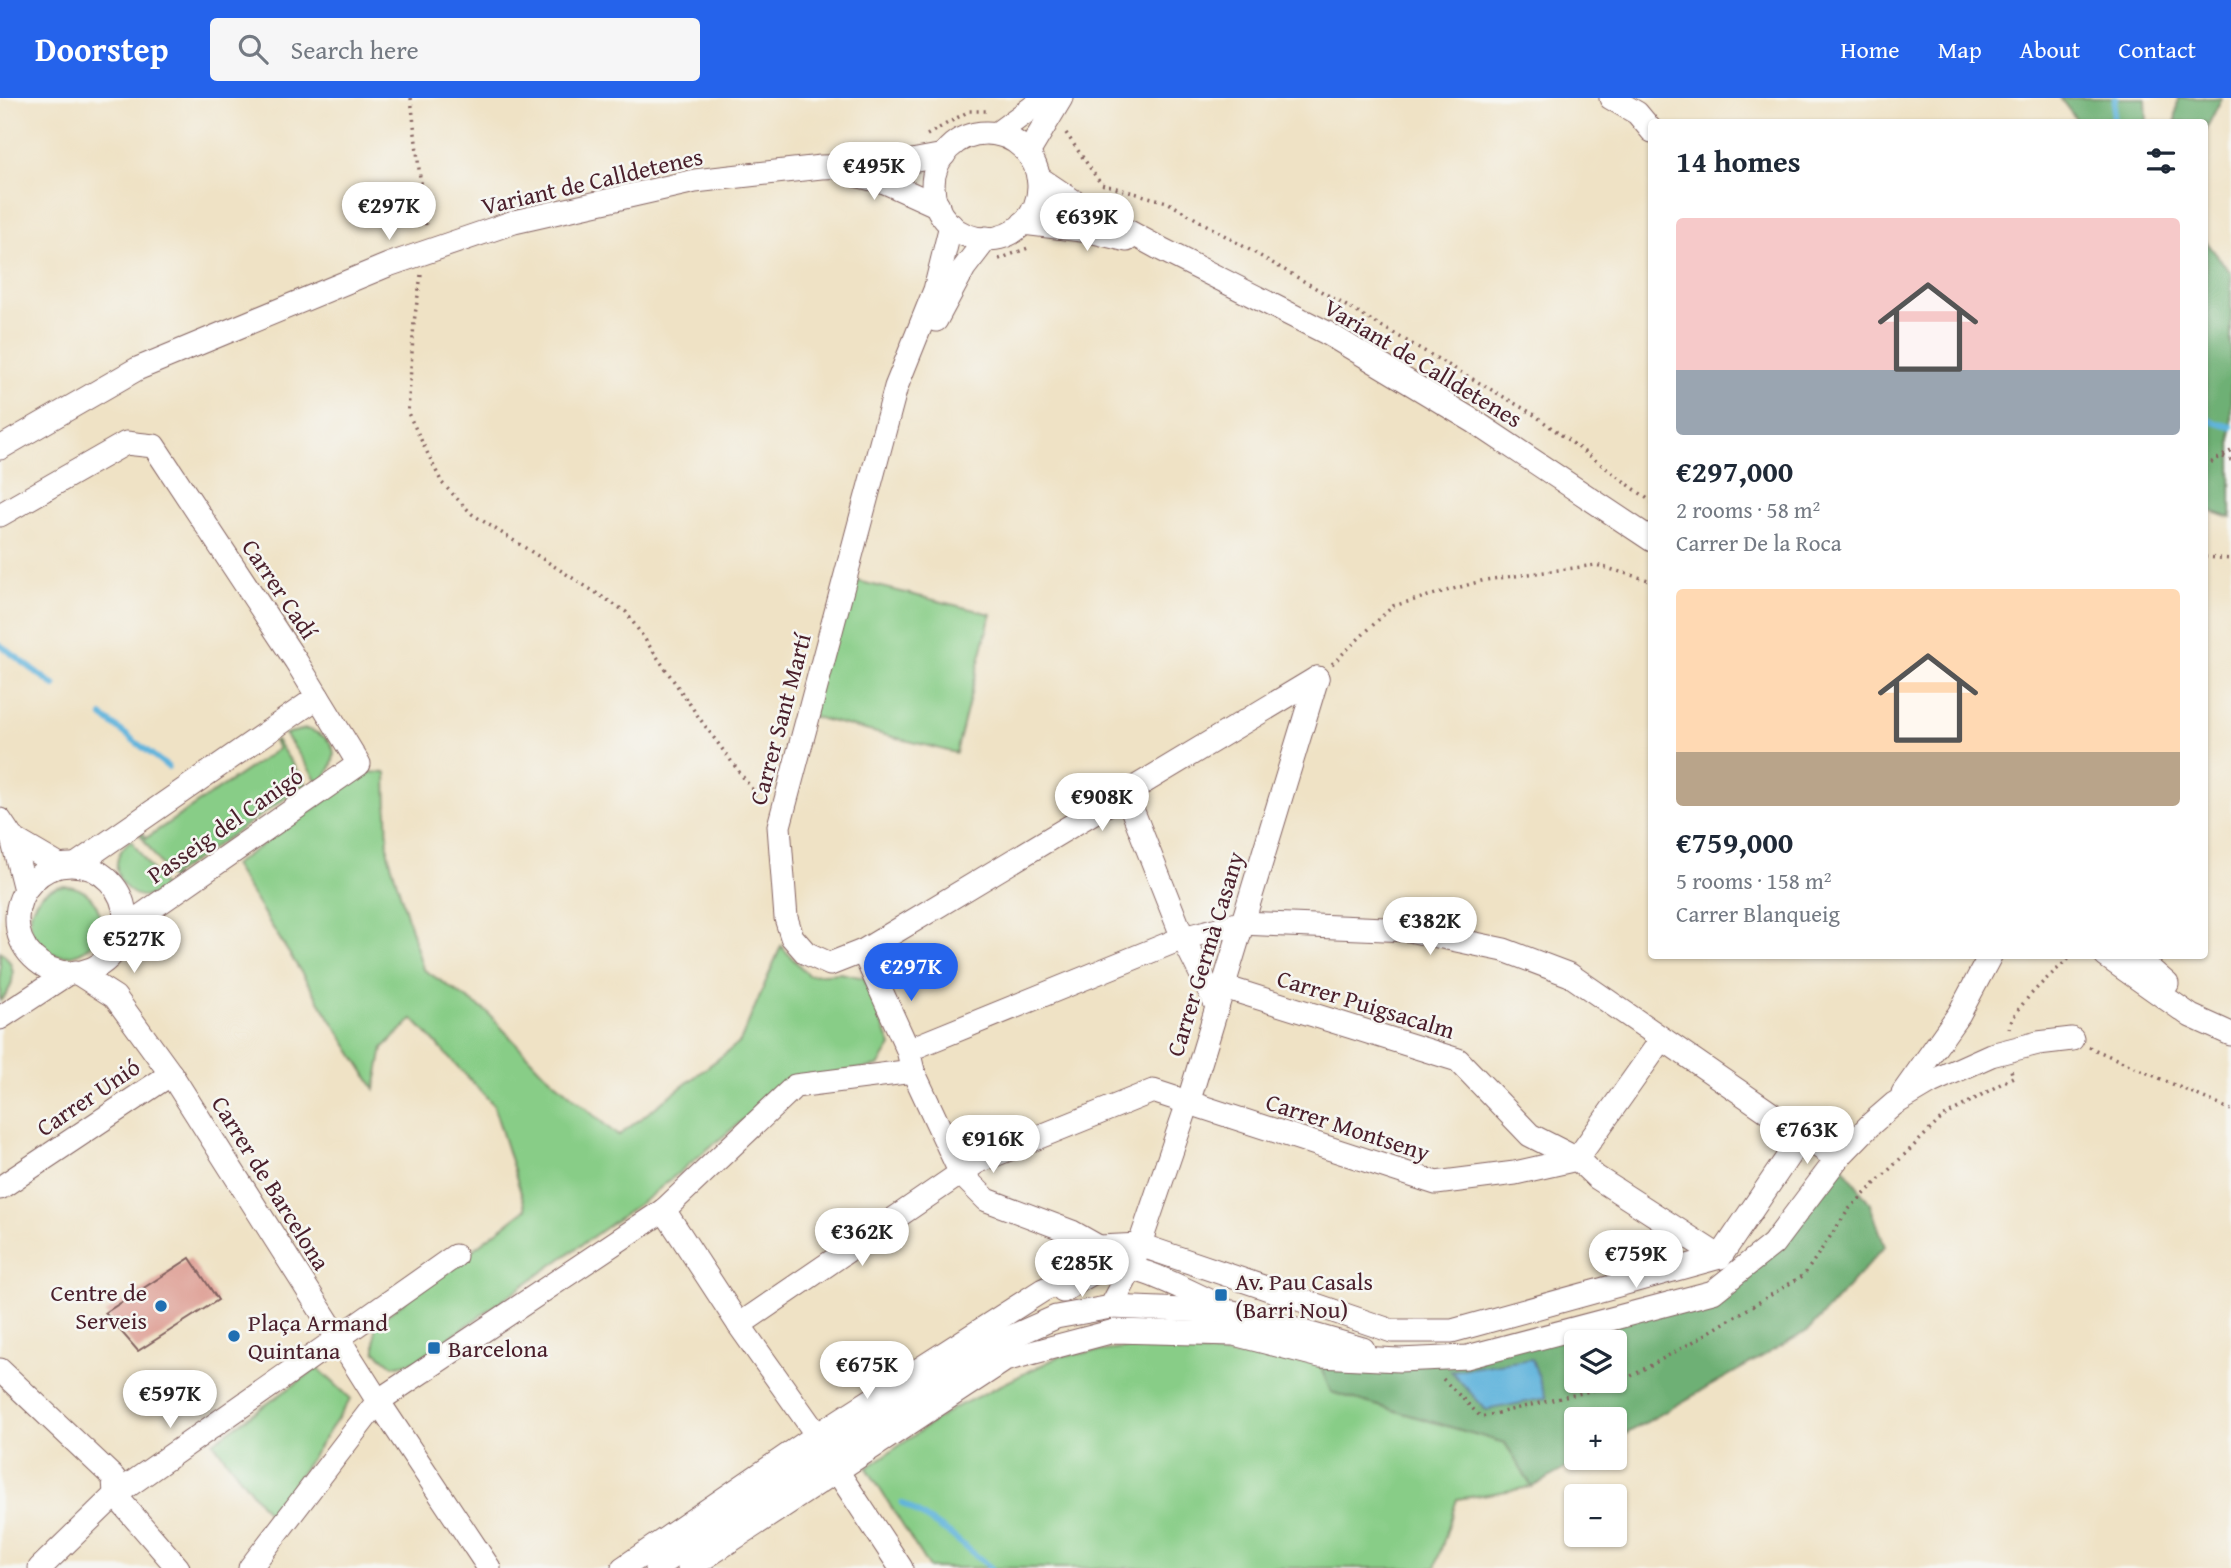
<!DOCTYPE html>
<html lang="en">
<head>
<meta charset="utf-8">
<style>
	body { margin:0; font-family:"Gentium Book Plus",serif; background:#f6f6f7; color:#1f2937; height:100vh; display:flex; flex-direction:column; font-size:26px; white-space:nowrap }
	* { box-sizing:border-box; margin:0 }
	p { font-size:23px; color:#747a83 }
	.icon { flex:none; width:38px; height:38px; fill:none; stroke:currentColor; stroke-width:2; stroke-linecap:round; stroke-linejoin:round }
	.map { position:relative; flex:1; overflow:hidden }
	.drawer { position:absolute; left:1648px; top:21px; width:560px; height:840px; display:flex; flex-direction:column; background:#fff; border-radius:7px; box-shadow:0 2px 5px #0004 }
	.drawer>* { flex:none }
	.controls { position:absolute; left:1564px; top:1232px; display:grid; gap:14px }
	.controls a { display:grid; place-items:center; width:63px; height:63px; border-radius:7px; background:#fff; box-shadow:0 2px 5px #0004; font-size:35px }
	.price { position:absolute; translate:-50% -60px; padding:0 16px; border-radius:24px; background:#fff; color:#222; font-size:23px; line-height:46px; filter:drop-shadow(0 2px 4px #0008) }
	.price::after { content:''; position:absolute; left:50%; top:42px; width:21px; height:16px; margin-left:-10px; background:inherit; clip-path:polygon(0 0,100% 0,50% 100%) }
	.price.selected { background:#2563eb; color:#fff }
	ul { padding:0; list-style:none }
	li { display:grid; align-content:center; gap:14px; height:371px; padding:0 28px }
	li span { display:grid; place-items:center; height:217px; border-radius:7px; color:#555 }
	li>.icon { margin-inline-start:auto }
	span .icon { width:126px; height:126px; fill:#fffc; stroke-width:1 }
	li b { font-size:30px }
	h2 { display:flex; justify-content:space-between; align-items:center; height:84px; padding:0 28px; font-size:30px }
	header { display:flex; align-items:center; gap:42px; box-sizing:border-box; height:98px; padding:0 35px; background:#2563eb; color:#fff }
	header strong { font-size:33px }
	nav { display:flex; gap:38px; margin-inline-start:auto; font-size:24px }
	.search { width:490px; height:63px; background:#f6f6f7; display:flex; align-items:center; gap:18px; box-sizing:border-box; padding:0 24px; border-radius:7px; color:#747a83; font-size:26px }
	.map>svg:first-child { display:block }
	.green { fill:#88cd87; stroke:#697659; stroke-width:2 }
	.forest { fill:#6eb074; stroke:#5c6850; stroke-width:2; fill-rule:evenodd }
	.water { fill:#60b4dc; stroke:#556a84; stroke-width:2 }
	.lines { fill:none; stroke-linecap:round; stroke-linejoin:round }
	.stream { stroke:#60b4dc; stroke-width:6 }
	.building { fill:#de9f94 }
	.minor-casing { stroke:#846361; stroke-width:25 }
	.path { stroke:#846361; stroke-width:3.5; stroke-dasharray:2 5; stroke-linecap:butt }
	.minor { stroke:#fff; stroke-width:23 }
	.poi-dot { fill:#1f6fb2; stroke:#f6f6f2; stroke-width:2.5 }
	.labels { text-anchor:middle; dominant-baseline:central; stroke-width:5; stroke-linejoin:round; paint-order:stroke }
	.street-label { font-size:24px; fill:#4a1f2b; stroke:#f6f6f2 }
	.poi-label { font-size:24px; fill:#4a1f2b; stroke:#f6f6f2; text-anchor:start }
</style>
</head>
<body>
<header>
<strong>Doorstep</strong>
<div class="search"><svg class="icon" aria-label="search" viewBox="0 0 24 24"><circle cx="10" cy="10" r="6"/><path d="M15 15l6 6"/></svg>Search here</div>
<nav><a>Home</a><a>Map</a><a>About</a><a>Contact</a></nav>
</header>
<div class="map">
<svg width="2231" height="1470" viewBox="0 0 2231 1470">
	<rect width="100%" height="100%" fill="#f6f6f2"/>
	<filter id="ink" filterUnits="userSpaceOnUse"><feTurbulence type="fractalNoise" baseFrequency=".0143" numOctaves="2"/><feDisplacementMap in="SourceGraphic" scale="14" xChannelSelector="R" yChannelSelector="G"/><feConvolveMatrix kernelMatrix="1 2 1 2 8 2 1 2 1" color-interpolation-filters="sRGB"/></filter>
	<filter id="wash" filterUnits="userSpaceOnUse"><feTurbulence type="fractalNoise" baseFrequency=".00686" numOctaves="4" result="noise"/><feDisplacementMap in="SourceGraphic" scale="28" xChannelSelector="R" yChannelSelector="G"/><feGaussianBlur stdDeviation="1.57" result="paint"/><feColorMatrix in="noise" values="0 0 0 0 0 0 0 0 0 0 0 0 0 0 0 0 0 1.4 0 .05"/><feComposite in="paint" operator="in"/></filter>
	<g filter="url(#wash)">
		<rect width="100%" height="100%" fill="#efe2c5"/>
		<g class="green">
			<polygon points="845,480 991,516 956,655 810,618"/>
			<path d="M306 631C342 641 339 662 320 687L285 636Z"/>
			<polygon points="276,642 311,693 308,694 303,688 172,778 176,784 174,786 139,735 142,734 146,740 278,651 274,643"/>
			<polygon points="367,674 386,675 388,755 423,871 487,914 539,970 618,1038 740,944 781,848 808,877 840,875 865,880 891,948 878,968 792,982 649,1099 416,1263 393,1268 375,1253 375,1226 526,1111 493,1006 413,921 383,950 375,991 233,767"/>
			<path d="M131 742 166 792C161 794 155 797 149 798 129 801 112 779 118 760 120 752 125 747 131 742Z"/>
			<circle cx="65" cy="823" r="35"/>
			<path d="M0 853C18 867 16 888 0 903Z"/>
			<polygon points="1138,1249 1319,1265 1331,1294 1505,1345 1532,1389 1457,1401 1435,1470 929,1470 867,1370 952,1311 1060,1258"/>
			<polygon points="318,1270 351,1301 271,1419 213,1344"/>
		</g>
		<g class="forest">
			<polygon points="2060,0 2146,0 2147,24 2078,24"/>
			<polygon points="2178,0 2222,0 2205,33 2205,24 2175,24"/>
			<polygon points="2205,142 2231,175 2231,420 2205,411"/>
			<path d="M1837 1061 1869 1104 1885 1148 1809 1232 1615 1342V1321H1577V1360H1584L1532 1389 1505 1345 1331 1294 1319 1265 1467 1259 1713 1194ZM1577 1244H1615V1283H1577Z"/>
		</g>
		<polygon class="water" points="1532,1261 1546,1300 1486,1312 1451,1273"/>
		<g class="lines">
			<g class="stream">
				<polyline points="2113,24 2115,0"/>
				<polyline points="2205,318 2213,324 2231,329"/>
				<polyline points="0,547 55,588"/>
				<polyline points="102,618 168,669"/>
				<polyline points="902,1405 950,1436 991,1470"/>
			</g>
		</g>
		<g id="blocks">
			<polygon class="building" points="190,1160 218,1202 138,1253 105,1215"/>
		</g>
	</g>
	<g filter="url(#ink)">
		<use href="#blocks" fill-opacity="0" stroke="#846361" stroke-width="2"/>
		<g class="lines">
			<g class="minor-casing">
				<g id="minor">
					<polyline points="1611,0 1637,15 1652,33"/>
					<circle cx="986" cy="88" r="53"/>
					<polyline points="996,36 1045,0"/>
					<polyline points="1028,55 1061,0"/>
					<polyline points="851,76 885,84 938,108"/>
					<polyline points="1038,79 1078,106 1157,149 1327,235 1475,324 1652,442"/>
					<polyline points="1023,125 1090,133 1127,142"/>
					<polyline points="951,127 935,192 896,289 779,728 786,820 792,839 806,855 830,866 863,853 1317,580"/>
					<polyline points="936,222 964,170 987,140"/>
					<polyline points="0,350 137,271 388,167 514,124 695,83 821,69 890,67 944,57"/>
					<polyline points="0,417 126,345 154,348 296,563 359,666 125,829"/>
					<polyline points="1126,696 1183,840 1217,908"/>
					<polyline points="0,722 12,740 25,792"/>
					<polyline points="12,740 58,767"/>
					<polyline points="77,766 318,599"/>
					<circle cx="71" cy="821" r="54"/>
					<polyline points="863,853 908,952 913,973 961,1076 987,1102 1072,1134 1111,1156"/>
					<polyline points="2106,858 2191,918 2231,936"/>
					<polyline points="2135,858 2167,886"/>
					<polyline points="76,874 115,899 171,976 378,1303 489,1470"/>
					<polyline points="1224,889 1458,962 1530,1037 1577,1061 1596,1079 1720,1159"/>
					<polyline points="0,920 67,876"/>
					<polyline points="908,952 1183,840 1241,825 1409,832 1504,852 1570,877 1837,1061"/>
					<polyline points="1903,995 1959,916 1990,858"/>
					<polyline points="1577,1061 1662,941"/>
					<polyline points="0,1090 171,976"/>
					<polyline points="664,1112 739,1227 817,1337"/>
					<polyline points="1100,1149 1140,1147 1392,1233 1452,1233 1720,1159 1802,1038"/>
					<path d="M1063 1193C1077 1184 1091 1174 1107 1169 1134 1162 1194 1197 1221 1208"/>
					<polyline points="1111,1209 1132,1169 1188,1005 1317,580"/>
					<polyline points="739,1227 977,1064 1153,993 1436,1085 1515,1075 1577,1061"/>
					<polyline points="0,1272 114,1380 115,1397 178,1470"/>
					<polyline points="837,1373 901,1470"/>
					<polyline points="40,1470 115,1397 455,1158"/>
					<polyline points="250,1470 378,1303 664,1112 795,988 913,973"/>
					<polyline points="623,1470 817,1337 1043,1192 1066,1182 1076,1185"/>
					<polyline points="656,1470 993,1247 1056,1219 1111,1209 1233,1214 1363,1251"/>
					<polyline points="689,1470 1005,1262 1114,1233 1234,1236 1320,1258 1399,1262 1467,1259 1713,1194 1773,1146 1837,1061 1872,1025 1894,1006 1931,984 1991,957 2038,945 2072,941"/>
				</g>
			</g>
			<g class="path">
				<polyline points="411,0 420,80 424,99 426,131"/>
				<polyline points="1066,35 1101,86 1167,104 1533,316 1652,404"/>
				<polyline points="927,37 969,13 989,13"/>
				<polyline points="999,161 1031,149"/>
				<polyline points="421,177 414,224 408,315 442,385 472,416 626,514 700,621 763,706"/>
				<polyline points="2223,359 2231,362"/>
				<polyline points="2205,368 2231,353"/>
				<polyline points="2205,459 2231,461"/>
				<polyline points="1332,566 1393,508 1485,482 1596,467 1652,483"/>
				<path d="M2009 931C2014 907 2054 874 2072 858"/>
				<polyline points="2089,949 2231,1012"/>
				<polyline points="1443,1281 1481,1319 1615,1287 1691,1245 1804,1177 1849,1111 1943,1019 2013,979 2011,972"/>
			</g>
			<use href="#minor" class="minor"/>
		</g>
	</g>
	<g class="poi-dot">
		<rect x="1214" y="1190" width="14" height="14" rx="3.5"/>
		<circle cx="161" cy="1208" r="7"/>
		<circle cx="234" cy="1238" r="7"/>
		<rect x="427" y="1243" width="14" height="14" rx="3.5"/>
	</g>
	<g class="labels">
		<g class="street-label">
			<text transform="translate(592 83) rotate(-13)">Variant de Calldetenes</text>
			<text transform="translate(1423 265) rotate(31)">Variant de Calldetenes</text>
			<text transform="translate(280 491) rotate(56)">Carrer Cadí</text>
			<text transform="translate(780 621) rotate(-75)">Carrer Sant Martí</text>
			<text transform="translate(225 727) rotate(-35)">Passeig del Canigó</text>
			<text transform="translate(1205 856) rotate(-73)">Carrer Germà Casany</text>
			<text transform="translate(1366 906) rotate(17)">Carrer Puigsacalm</text>
			<text transform="translate(88 999) rotate(-34)">Carrer Unió</text>
			<text transform="translate(1348 1029) rotate(18)">Carrer Montseny</text>
			<text transform="translate(271 1085) rotate(58)">Carrer de Barcelona</text>
		</g>
		<g class="poi-label">
			<text x="1235" y="1183">Av. Pau Casals<tspan x="1235" dy="28">(Barri Nou)</tspan></text>
			<text x="147" y="1194" text-anchor="end">Centre de<tspan x="147" dy="28">Serveis</tspan></text>
			<text x="248" y="1224">Plaça Armand<tspan x="248" dy="28">Quintana</tspan></text>
			<text x="448" y="1250">Barcelona</text>
		</g>
	</g>
</svg>
<div class="controls">
<a><svg class="icon" aria-label="layers" viewBox="0 0 24 24"><path d="M12 4l9 5-9 5-9-5zM3 14l9 5 9-5"/></svg></a>
<a>+</a>
<a>−</a>
</div>
<b class="price" style="left:874px;top:104px">€495K</b>
<b class="price" style="left:389px;top:144px">€297K</b>
<b class="price" style="left:1087px;top:155px">€639K</b>
<b class="price" style="left:1102px;top:735px">€908K</b>
<b class="price" style="left:1430px;top:859px">€382K</b>
<b class="price" style="left:134px;top:877px">€527K</b>
<b class="price selected" style="left:911px;top:905px">€297K</b>
<b class="price" style="left:1807px;top:1068px">€763K</b>
<b class="price" style="left:993px;top:1077px">€916K</b>
<b class="price" style="left:862px;top:1170px">€362K</b>
<b class="price" style="left:1636px;top:1192px">€759K</b>
<b class="price" style="left:1082px;top:1201px">€285K</b>
<b class="price" style="left:867px;top:1303px">€675K</b>
<b class="price" style="left:170px;top:1332px">€597K</b>
<section class="drawer">
<h2>14 homes<svg class="icon" aria-label="filters" viewBox="0 0 24 24"><path d="M4 7h16M4 17h16"/><circle cx="9" cy="7" r="2"/><circle cx="15" cy="17" r="2"/></svg></h2>
<ul>
<li><span style="background:linear-gradient(#f6c9c9 70%,#9aa5b1 0)"><svg class="icon" aria-label="home" viewBox="0 0 24 24"><path d="M3 11l9-7 9 7M6 9v11h12V9"/></svg></span><div><b>€297,000</b><p>2 rooms · 58 m²</p><p>Carrer De la Roca</p></div></li>
<li><span style="background:linear-gradient(#ffd9b3 75%,#b9a48a 0)"><svg class="icon" aria-label="home" viewBox="0 0 24 24"><path d="M3 11l9-7 9 7M6 9v11h12V9"/></svg></span><div><b>€759,000</b><p>5 rooms · 158 m²</p><p>Carrer Blanqueig</p></div></li>
</ul>
</section>
</div>
</body>
</html>
